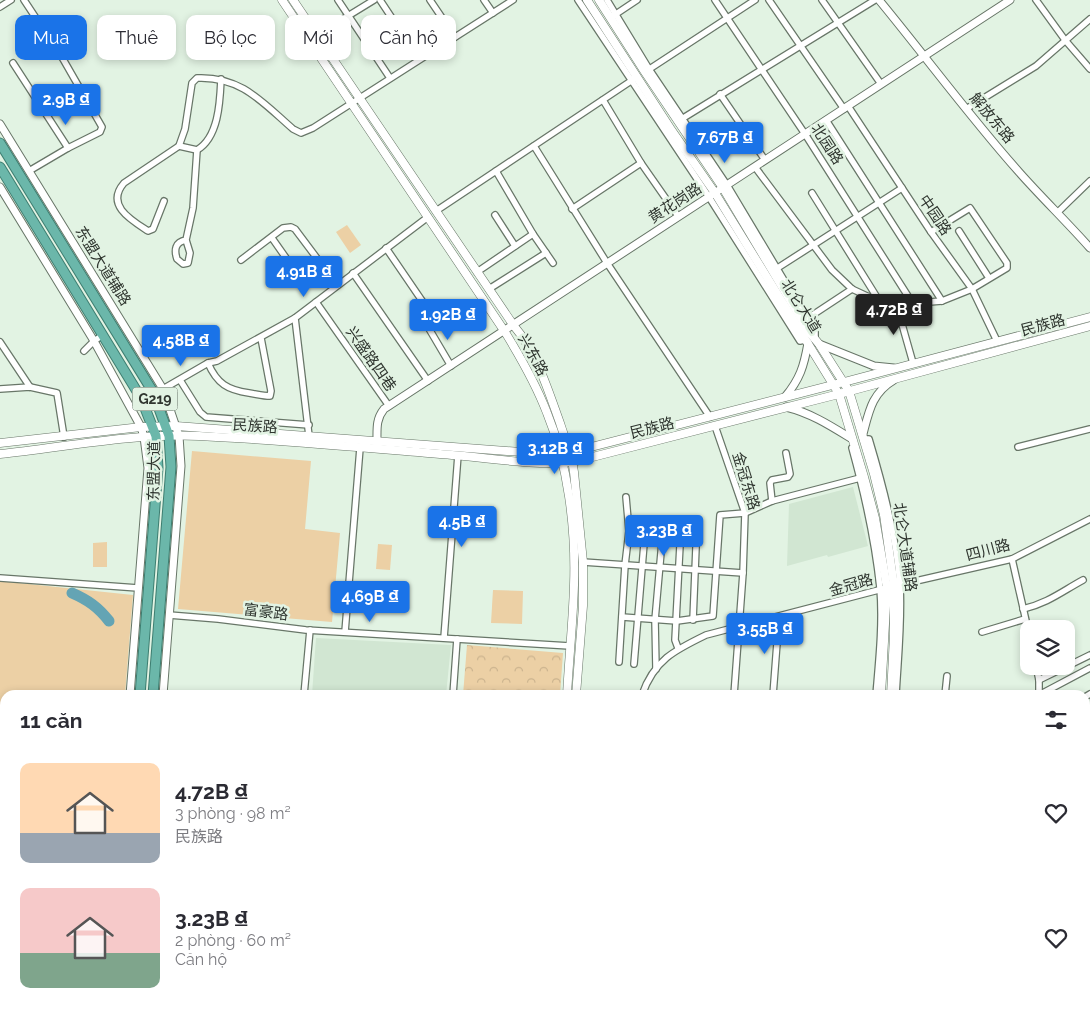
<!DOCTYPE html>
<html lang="vi">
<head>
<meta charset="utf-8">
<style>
	body { margin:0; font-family:Raleway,"Noto Sans SC",sans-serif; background:#f7f7f7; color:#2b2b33; height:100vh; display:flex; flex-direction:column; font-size:19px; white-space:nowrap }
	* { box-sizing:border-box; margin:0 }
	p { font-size:16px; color:#7c7c81 }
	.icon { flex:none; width:28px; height:28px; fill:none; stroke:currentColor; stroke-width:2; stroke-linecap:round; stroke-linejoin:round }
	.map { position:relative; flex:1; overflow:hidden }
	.details { position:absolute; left:0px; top:690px; width:1090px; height:320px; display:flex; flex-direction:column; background:#fff; border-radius:15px 15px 0 0; box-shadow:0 2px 8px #0003 }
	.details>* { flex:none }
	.top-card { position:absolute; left:15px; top:15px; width:500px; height:45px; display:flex; gap:10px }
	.tools { position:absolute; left:1020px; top:620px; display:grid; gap:10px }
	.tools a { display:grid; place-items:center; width:55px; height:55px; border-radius:10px; background:#fff; box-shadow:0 2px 8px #0003; font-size:25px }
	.price { position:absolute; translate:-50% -42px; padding:0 11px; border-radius:5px; background:#1a73e8; color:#fff; font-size:16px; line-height:32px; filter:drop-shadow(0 1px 2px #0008) }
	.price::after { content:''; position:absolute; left:50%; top:30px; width:15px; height:11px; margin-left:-8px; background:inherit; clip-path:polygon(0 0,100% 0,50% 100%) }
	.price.current { background:#222; color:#fff }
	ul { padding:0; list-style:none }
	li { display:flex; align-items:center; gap:15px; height:125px; padding:0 20px }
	li span { display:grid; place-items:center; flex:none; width:140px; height:100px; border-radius:10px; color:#555 }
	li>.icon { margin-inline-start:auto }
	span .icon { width:60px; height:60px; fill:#fffc; stroke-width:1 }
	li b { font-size:21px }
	h2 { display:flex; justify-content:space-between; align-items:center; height:60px; padding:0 20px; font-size:21px }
	.pill { padding:0 18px; border-radius:10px; background:#fff; box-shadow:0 2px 8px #0003; font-size:18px; line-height:45px }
	.pill.current { background:#1a73e8; color:#fff }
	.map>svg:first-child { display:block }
	.built { fill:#d1e6d2 }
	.grass { fill:#ecd0a5 }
	.park { fill:url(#park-crowns) }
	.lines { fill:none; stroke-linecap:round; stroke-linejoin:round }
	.river { stroke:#64a4b4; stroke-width:11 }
	.minor-casing { stroke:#687668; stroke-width:8 }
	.tertiary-casing { stroke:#687668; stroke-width:9 }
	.secondary-casing { stroke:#687668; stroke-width:9 }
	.primary-casing { stroke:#3e7e71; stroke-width:11 }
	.trunk-casing { stroke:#3e7e71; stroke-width:11 }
	.minor { stroke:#fff; stroke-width:5.5 }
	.tertiary { stroke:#fff; stroke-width:7 }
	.secondary { stroke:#fff; stroke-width:8 }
	.primary { stroke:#90c9bf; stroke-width:9 }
	.trunk { stroke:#6bb7aa; stroke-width:9 }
	.labels { text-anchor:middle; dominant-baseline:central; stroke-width:5; stroke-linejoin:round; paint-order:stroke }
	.shield { fill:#e2f3e3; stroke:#656e65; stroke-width:1 }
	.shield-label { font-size:14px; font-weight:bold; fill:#2f352f }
	.street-label { font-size:15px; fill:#2f352f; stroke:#e2f3e3 }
</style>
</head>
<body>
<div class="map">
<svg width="1090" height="1010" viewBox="0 0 1090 1010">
	<defs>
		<pattern id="park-crowns" width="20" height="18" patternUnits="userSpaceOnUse" patternTransform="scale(1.25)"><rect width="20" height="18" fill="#ecd0a5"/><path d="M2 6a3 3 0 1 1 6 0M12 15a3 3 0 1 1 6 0" fill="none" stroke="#cbb38e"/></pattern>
	</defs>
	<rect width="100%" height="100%" fill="#e2f3e3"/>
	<g class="built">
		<polygon points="853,487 868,546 828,557 827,555 787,566 789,504"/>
		<polygon points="316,638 451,645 446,695 312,695"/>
	</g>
	<g class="grass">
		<polygon points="347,225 361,245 350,253 336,232"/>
		<polygon points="192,451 311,461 305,529 340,533 332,622 178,609"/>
		<polygon points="107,542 107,567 93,567 93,543"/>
		<polygon points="378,544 392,545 390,570 376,569"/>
		<polygon points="0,581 133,595 125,695 5,695 5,918 0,918"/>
		<polygon points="493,590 523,591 522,624 491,623"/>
	</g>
	<polygon class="park" points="467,645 563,653 560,695 463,695"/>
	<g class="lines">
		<g class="river">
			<path d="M72 593C88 600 98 607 109 621"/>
			<polyline points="0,810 5,795"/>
			<polyline points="0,889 5,894"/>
			<polyline points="15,1010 15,1005"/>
		</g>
		<g class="minor-casing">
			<g id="minor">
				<polyline points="24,0 63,59 102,127 100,132 68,148"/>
				<polyline points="338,0 390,78"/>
				<polyline points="380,0 419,59"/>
				<polyline points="430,0 455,37"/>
				<polyline points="484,0 493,13"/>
				<polyline points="578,0 709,197 800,341 805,340"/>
				<polyline points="607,0 649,69 727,185 815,332 815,338"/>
				<polyline points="715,0 805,134 913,304"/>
				<polyline points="769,0 844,109"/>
				<polyline points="822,0 881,84"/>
				<polyline points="1036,0 1065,40 1090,69"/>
				<polyline points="0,7 11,0"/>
				<polyline points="613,16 637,0"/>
				<polyline points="317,35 374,0"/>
				<polyline points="13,63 68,148 29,171"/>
				<polyline points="648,70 755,0"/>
				<polyline points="720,94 765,160"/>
				<polyline points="603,100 641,163"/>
				<polyline points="848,106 931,232 972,289 997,341"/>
				<polyline points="966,109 1036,66 1090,19"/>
				<polyline points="680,120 875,0"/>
				<polyline points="826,120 942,301"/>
				<path d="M179 146 197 150C219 137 220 101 221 79"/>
				<polyline points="534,146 607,263 710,417"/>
				<polyline points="755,167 832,270 852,289 867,296 888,302 904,304 942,301 972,289 1007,268 1007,263 970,208 931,232"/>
				<polyline points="496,171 533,234 553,263"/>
				<polyline points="812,193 878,299"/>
				<path d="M164 201 153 229 148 231C131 220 105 205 124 183L179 146 185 129 192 83 197 78C241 76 262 102 293 129L301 133 313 128 513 0"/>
				<polyline points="572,209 641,163 678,216"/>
				<polyline points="436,211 634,79"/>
				<polyline points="1058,212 1090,181"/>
				<polyline points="495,215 515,246"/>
				<polyline points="959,231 989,278"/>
				<polyline points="272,238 298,275"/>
				<path d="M186 240C175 242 174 250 177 259L183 264 188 263 190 253 186 240 193 208 197 150"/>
				<polyline points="386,248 427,308"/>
				<polyline points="241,260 283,228 291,227 295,229 337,285"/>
				<polyline points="776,269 902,188"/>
				<polyline points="477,272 533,234"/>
				<polyline points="353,273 428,381"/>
				<polyline points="489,289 546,253"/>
				<polyline points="316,302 389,406"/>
				<polyline points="896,303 913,363"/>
				<polyline points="805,320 852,289"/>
				<polyline points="428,327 451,366"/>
				<path d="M261 338 271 391 270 396C263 396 256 394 249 393 228 390 217 384 208 363L217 361 295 318"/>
				<polyline points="0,342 30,387"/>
				<polyline points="84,351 94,341 103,335"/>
				<polyline points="180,380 200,412 206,417 309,425"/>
				<polyline points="0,389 30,387 57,393 64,437"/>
				<polyline points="163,389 208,363"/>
				<polyline points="715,426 745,513 743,573 734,695"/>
				<polyline points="309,436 295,318 428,217"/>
				<path d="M864 439H869C883 486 896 535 900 585 902 621 898 658 896 695"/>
				<polyline points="1018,447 1090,429"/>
				<path d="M852 448C865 495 875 540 880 588 883 623 879 660 876 695"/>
				<polyline points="772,501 770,483 772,480 788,477 790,474 786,453"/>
				<polyline points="629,531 663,530 697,523 693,620"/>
				<polyline points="1012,559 1029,634"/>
				<polyline points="583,562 743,573"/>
				<polyline points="0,578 138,588"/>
				<path d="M1023 609C1048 603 1061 592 1083 580"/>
				<polyline points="169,615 218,619 306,630 570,646"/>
				<polyline points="622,617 677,621 713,616 720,515 745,513 772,501 864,477"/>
				<polyline points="345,632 360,448"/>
				<polyline points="982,632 1025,619"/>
				<polyline points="444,638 458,455"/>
				<polyline points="678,648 675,640 681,526"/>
				<polyline points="619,662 625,565 629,531 626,497"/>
				<polyline points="634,664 645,532"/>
				<polyline points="1036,666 1039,680 1039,695"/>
				<polyline points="656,669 655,620 663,530"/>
				<polyline points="1039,680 1090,655"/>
				<polyline points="304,695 310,630"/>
				<polyline points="453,695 457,639"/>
				<path d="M642 695C654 660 675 650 706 635L894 586 1012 559 1090 519"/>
				<polyline points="773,695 779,617"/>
				<polyline points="945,695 947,676"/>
				<polyline points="1039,695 1090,668"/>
				<polyline points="1085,697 1090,694"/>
				<polyline points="0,761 5,761"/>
				<polyline points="1085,770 1090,770"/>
				<polyline points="1086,1005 1090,950"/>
				<polyline points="38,1010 38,1005"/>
				<polyline points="269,1010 269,1005"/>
				<polyline points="710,1010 711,1005"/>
				<polyline points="945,1010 946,1005"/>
			</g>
		</g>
		<g class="tertiary-casing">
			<g id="tertiary">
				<path d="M879 0C926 57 970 117 1019 172 1042 198 1067 222 1090 248"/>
				<polyline points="0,124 163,389 179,436 181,466 163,695"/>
				<polyline points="0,187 94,341 141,427 144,437 148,468 130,695"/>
				<polyline points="819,344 874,366 894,368"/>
				<path d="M785 397C800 379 804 366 808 343"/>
				<path d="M786 407C811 413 831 426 852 439"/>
				<path d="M863 434C869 411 872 393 894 380"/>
				<path d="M377 441C377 428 376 419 384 409 593 274 801 137 1010 0"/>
				<polyline points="1085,851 1090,851"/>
				<polyline points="106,1010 106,1005"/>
				<polyline points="139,1010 139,1005"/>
			</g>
		</g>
		<g class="secondary-casing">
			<g id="secondary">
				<path d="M282 0 505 332C521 358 536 384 547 413 568 464 576 529 574 585 573 621 569 658 567 695"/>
				<path d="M293 0 514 326C537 353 548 390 560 423 565 439 572 455 574 472L583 562V606L576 695"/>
				<polyline points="587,0 670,128 715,193 839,394 864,477 875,518 887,588 881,695"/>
				<polyline points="599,0 645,72 723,188 809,332 819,344 849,391 874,474 884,515 894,586 894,635 891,695"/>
				<polyline points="0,443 141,427 176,426 560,455 844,382 1090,317"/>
				<path d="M0 454C66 447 132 433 199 436 284 440 368 448 452 455 492 458 533 466 573 462L839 394 1090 326"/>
				<polyline points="544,1010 544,1005"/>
				<polyline points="552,1010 552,1005"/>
				<polyline points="861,1010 861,1005"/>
				<polyline points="869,1010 869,1005"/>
			</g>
		</g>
		<g class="primary-casing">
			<g id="primary">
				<polyline points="0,926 5,926"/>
				<polyline points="0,934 5,934"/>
				<polyline points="826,1005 830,1010"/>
				<polyline points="966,1005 1013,1010"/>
				<polyline points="1085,1005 1090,1005"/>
				<polyline points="906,1010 915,1005"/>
			</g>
		</g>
		<g class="trunk-casing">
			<g id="trunk">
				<polyline points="0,143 153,392 169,436 171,467 153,695"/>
				<polyline points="0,167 141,398 156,436 158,468 140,695"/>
				<polyline points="116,1010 116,1005"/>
				<polyline points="128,1010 129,1005"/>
			</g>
		</g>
		<use href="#minor" class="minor"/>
		<use href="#tertiary" class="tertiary"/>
		<use href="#secondary" class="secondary"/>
		<use href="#primary" class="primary"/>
		<use href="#trunk" class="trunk"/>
	</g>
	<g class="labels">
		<rect class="shield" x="132.5" y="387.5" width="45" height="23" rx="4"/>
		<g class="shield-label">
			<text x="155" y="399">G219</text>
		</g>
		<g class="street-label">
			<text transform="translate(992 118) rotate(50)">解放东路</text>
			<text transform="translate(827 144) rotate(57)">北园路</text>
			<text transform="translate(675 203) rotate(-33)">黄花岗路</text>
			<text transform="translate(935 215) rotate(56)">中园路</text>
			<text transform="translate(103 266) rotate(58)">东盟大道辅路</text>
			<text transform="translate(801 306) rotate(58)">北仑大道</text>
			<text transform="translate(1043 325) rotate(-15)">民族路</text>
			<text transform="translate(533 355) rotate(61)">兴东路</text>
			<text transform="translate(371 359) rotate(55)">兴盛路四巷</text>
			<text transform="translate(255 426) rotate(4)">民族路</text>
			<text transform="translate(652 428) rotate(-14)">民族路</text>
			<text transform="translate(154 471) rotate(-89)">东盟大道</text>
			<text transform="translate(746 481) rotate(73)">金冠东路</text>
			<text transform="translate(905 547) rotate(82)">北仑大道辅路</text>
			<text transform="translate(988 550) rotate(-15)">四川路</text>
			<text transform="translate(851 585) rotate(-16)">金冠路</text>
			<text transform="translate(266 612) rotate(7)">富豪路</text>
		</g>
	</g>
</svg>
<div class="tools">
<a><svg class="icon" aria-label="layers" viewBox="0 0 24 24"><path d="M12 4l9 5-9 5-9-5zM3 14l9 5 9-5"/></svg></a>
</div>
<b class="price" style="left:66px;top:126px">2.9B ₫</b>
<b class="price" style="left:725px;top:164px">7.67B ₫</b>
<b class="price" style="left:304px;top:298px">4.91B ₫</b>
<b class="price current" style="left:894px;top:336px">4.72B ₫</b>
<b class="price" style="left:448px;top:341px">1.92B ₫</b>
<b class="price" style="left:181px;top:367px">4.58B ₫</b>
<b class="price" style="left:555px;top:475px">3.12B ₫</b>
<b class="price" style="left:462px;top:548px">4.5B ₫</b>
<b class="price" style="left:664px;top:557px">3.23B ₫</b>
<b class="price" style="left:370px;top:623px">4.69B ₫</b>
<b class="price" style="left:765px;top:655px">3.55B ₫</b>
<div class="top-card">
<a class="pill current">Mua</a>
<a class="pill">Thuê</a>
<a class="pill">Bộ lọc</a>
<a class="pill">Mới</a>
<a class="pill">Căn hộ</a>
</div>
<section class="details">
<h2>11 căn<svg class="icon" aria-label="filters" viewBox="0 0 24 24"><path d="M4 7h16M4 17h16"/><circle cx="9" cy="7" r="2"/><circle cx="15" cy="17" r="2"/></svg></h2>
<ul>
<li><span style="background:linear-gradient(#ffd9b3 70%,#9aa5b1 0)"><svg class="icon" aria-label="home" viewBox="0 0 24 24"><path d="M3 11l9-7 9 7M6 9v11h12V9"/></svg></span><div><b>4.72B ₫</b><p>3 phòng · 98 m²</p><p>民族路</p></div><svg class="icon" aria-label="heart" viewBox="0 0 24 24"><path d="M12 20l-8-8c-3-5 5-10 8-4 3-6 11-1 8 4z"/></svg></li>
<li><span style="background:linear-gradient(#f6c9c9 65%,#7fa58c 0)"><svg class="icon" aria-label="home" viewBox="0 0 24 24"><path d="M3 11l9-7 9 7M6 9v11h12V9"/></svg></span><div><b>3.23B ₫</b><p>2 phòng · 60 m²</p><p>Căn hộ</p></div><svg class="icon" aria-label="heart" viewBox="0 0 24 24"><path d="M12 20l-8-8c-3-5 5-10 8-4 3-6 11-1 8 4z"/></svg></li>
</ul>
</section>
</div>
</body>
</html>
